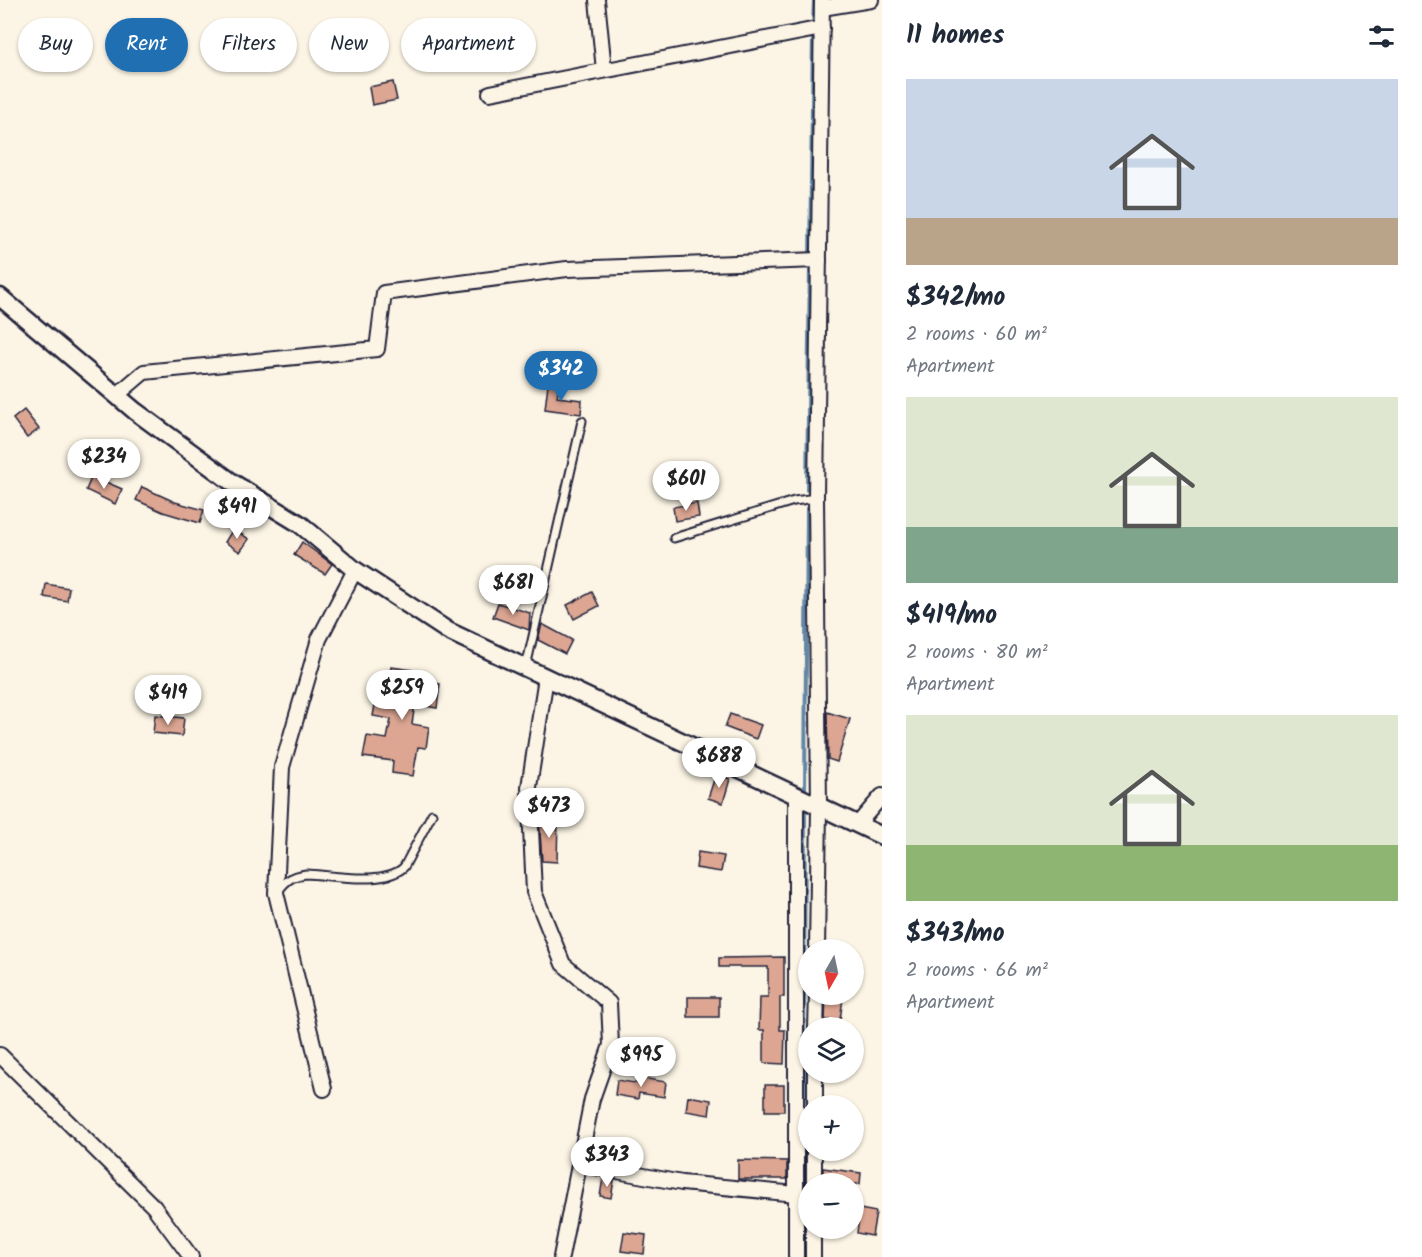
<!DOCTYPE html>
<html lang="en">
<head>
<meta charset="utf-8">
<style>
	body { margin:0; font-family:Kalam,sans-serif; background:#f2f2f3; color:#1f2937; height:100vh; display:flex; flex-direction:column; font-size:22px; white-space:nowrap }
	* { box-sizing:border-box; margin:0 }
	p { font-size:20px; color:#747a83 }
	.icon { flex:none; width:33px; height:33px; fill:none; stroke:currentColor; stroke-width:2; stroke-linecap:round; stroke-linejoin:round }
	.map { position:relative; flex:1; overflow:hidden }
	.panel { display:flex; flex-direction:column; background:#fff; width:540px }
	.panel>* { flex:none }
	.hud { position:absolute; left:18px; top:18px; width:570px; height:54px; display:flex; gap:12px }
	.needle { width:39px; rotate:189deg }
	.tools { position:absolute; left:798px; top:939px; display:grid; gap:12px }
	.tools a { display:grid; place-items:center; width:66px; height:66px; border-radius:50%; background:#fff; box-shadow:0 2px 4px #0004; font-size:30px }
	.price { position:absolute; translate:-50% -51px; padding:0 14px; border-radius:21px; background:#fff; color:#222; font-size:20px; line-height:39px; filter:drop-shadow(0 2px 3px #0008) }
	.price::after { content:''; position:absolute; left:50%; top:36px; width:18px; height:14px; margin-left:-9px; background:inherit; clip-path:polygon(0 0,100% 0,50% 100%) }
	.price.active { background:#1f6fb2; color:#fff }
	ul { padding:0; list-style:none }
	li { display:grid; align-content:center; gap:12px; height:318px; padding:0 24px }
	li span { display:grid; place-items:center; height:186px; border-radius:0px; color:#555 }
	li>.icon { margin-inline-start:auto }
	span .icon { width:108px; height:108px; fill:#fffc; stroke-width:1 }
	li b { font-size:26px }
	h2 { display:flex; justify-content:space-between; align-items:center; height:72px; padding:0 24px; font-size:26px }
	.chip { padding:0 21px; border-radius:27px; background:#fff; box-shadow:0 2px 4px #0004; font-size:21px; line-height:54px }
	.chip.active { background:#1f6fb2; color:#fff }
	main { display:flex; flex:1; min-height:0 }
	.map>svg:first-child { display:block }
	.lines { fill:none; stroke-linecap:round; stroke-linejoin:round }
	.stream { stroke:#6286a5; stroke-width:4 }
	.building { fill:#dca692; stroke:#22223b; stroke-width:1.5 }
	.service-casing { stroke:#22223b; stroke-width:11 }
	.minor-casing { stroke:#22223b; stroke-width:18 }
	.tertiary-casing { stroke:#22223b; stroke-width:21 }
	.service { stroke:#fcf5e5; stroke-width:7 }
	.minor { stroke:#fcf5e5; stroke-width:14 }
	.tertiary { stroke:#fcf5e5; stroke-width:16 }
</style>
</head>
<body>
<main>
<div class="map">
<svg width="882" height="1257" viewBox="0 0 882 1257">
	<rect width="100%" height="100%" fill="#fcf5e5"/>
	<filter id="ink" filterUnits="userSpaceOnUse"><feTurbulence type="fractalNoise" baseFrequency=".0167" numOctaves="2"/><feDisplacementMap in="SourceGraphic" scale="12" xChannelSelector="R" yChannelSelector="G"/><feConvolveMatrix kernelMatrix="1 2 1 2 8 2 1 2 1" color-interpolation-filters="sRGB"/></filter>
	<g filter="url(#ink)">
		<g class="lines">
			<g class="stream">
				<polyline points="813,26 814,0"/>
				<polyline points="810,257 813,34"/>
				<polyline points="807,490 810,265"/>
				<polyline points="805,793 807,509"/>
				<polyline points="803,1257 805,804"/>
			</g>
		</g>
		<g class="building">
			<rect x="212" y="35" width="29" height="10"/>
			<polygon points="393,82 397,100 372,105 369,87"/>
			<polygon points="548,384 559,385 557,397 582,400 581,414 545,409"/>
			<polygon points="24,410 39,429 27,438 13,419"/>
			<polygon points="92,476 122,489 115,504 86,490"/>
			<polygon points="142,487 175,502 204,510 200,523 163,512 136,500"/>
			<polygon points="697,503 699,517 675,521 673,507"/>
			<polygon points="233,529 249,539 240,552 225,542"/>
			<polygon points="302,542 332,564 325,574 294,555"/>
			<polygon points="46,584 69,588 67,601 44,597"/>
			<polygon points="592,592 599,606 574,619 567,605"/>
			<polygon points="498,603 530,613 529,630 493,617"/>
			<polygon points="542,624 572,640 565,654 538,640"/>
			<polygon points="391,667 412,670 410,680 440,684 437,708 415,704 412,724 429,727 426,748 418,747 413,776 392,773 393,761 363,757 367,736 387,739 391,719 373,716 377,694 386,695"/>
			<polygon points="827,712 850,719 837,762 828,759"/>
			<polygon points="730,714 761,725 756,739 725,727"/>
			<polygon points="155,715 184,718 182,736 153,733"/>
			<polygon points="716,774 730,779 723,803 708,798"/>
			<polygon points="539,817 558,818 557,862 542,861"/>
			<polygon points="698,852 724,856 721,872 696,868"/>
			<polygon points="784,957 784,997 780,997 780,1030 785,1030 784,1064 764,1063 764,1030 759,1030 760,997 768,997 768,967 719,967 719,958"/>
			<polygon points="826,994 838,994 843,998 840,1020 825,1020"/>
			<rect x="688" y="997" width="31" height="20"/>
			<polygon points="642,1078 666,1082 664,1097 639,1093 638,1099 615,1095 617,1080 641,1084"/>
			<rect x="765" y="1085" width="19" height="26"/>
			<polygon points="688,1096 711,1100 709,1115 686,1111"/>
			<polygon points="738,1160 787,1161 787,1179 738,1179"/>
			<polygon points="823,1168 861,1173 860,1184 823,1184"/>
			<polygon points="603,1178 614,1180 611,1198 600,1196"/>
			<polygon points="860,1209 876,1212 872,1236 857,1233"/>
			<polygon points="624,1232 646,1235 644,1254 621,1251"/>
		</g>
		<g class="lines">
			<g class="service-casing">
				<g id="service">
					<polyline points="674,538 794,501 816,498"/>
					<polyline points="526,667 582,421"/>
					<path d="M279 890C287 879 293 876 306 874 333 875 384 886 404 867L432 814"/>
				</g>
			</g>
			<g class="minor-casing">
				<g id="minor">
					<polyline points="597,0 604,70"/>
					<polyline points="822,8 871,0"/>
					<polyline points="490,93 822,28"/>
					<polyline points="117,395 144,372 377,349 384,293 567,269 819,260"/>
					<polyline points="546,677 529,787 534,892 563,964 609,1003 611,1045 592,1099 561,1257"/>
					<polyline points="857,825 882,796"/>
					<polyline points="817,950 819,807 816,498 822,0"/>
					<polyline points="816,1028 817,994"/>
					<polyline points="0,1055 154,1207 191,1257"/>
					<polyline points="324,1089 276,893 282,767 319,639 355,570"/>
					<polyline points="815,1106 815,1072"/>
					<polyline points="579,1164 682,1183 796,1194"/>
					<polyline points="814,1184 814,1150"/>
					<polyline points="796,1257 796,797"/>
					<polyline points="813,1257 813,1228"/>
				</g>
			</g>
			<g class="tertiary-casing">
				<polyline id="tertiary" points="0,297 135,411 233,483 300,524 355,570 448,631 882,836"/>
			</g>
			<use href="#service" class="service"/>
			<use href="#minor" class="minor"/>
			<use href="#tertiary" class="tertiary"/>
		</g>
	</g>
</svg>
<div class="tools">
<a><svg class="needle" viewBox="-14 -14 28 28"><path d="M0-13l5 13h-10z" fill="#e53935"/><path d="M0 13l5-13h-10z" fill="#747a83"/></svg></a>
<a><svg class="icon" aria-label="layers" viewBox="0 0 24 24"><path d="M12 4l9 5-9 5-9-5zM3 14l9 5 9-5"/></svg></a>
<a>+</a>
<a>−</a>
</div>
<b class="price active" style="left:561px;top:402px">$342</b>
<b class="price" style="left:104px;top:490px">$234</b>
<b class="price" style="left:686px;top:512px">$601</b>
<b class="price" style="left:237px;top:540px">$491</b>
<b class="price" style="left:513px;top:616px">$681</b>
<b class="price" style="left:402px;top:721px">$259</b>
<b class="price" style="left:168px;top:726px">$419</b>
<b class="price" style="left:719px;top:789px">$688</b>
<b class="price" style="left:549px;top:839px">$473</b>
<b class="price" style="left:641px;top:1088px">$995</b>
<b class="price" style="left:607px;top:1188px">$343</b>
<div class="hud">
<a class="chip">Buy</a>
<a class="chip active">Rent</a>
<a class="chip">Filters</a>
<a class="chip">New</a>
<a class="chip">Apartment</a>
</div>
</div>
<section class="panel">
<h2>11 homes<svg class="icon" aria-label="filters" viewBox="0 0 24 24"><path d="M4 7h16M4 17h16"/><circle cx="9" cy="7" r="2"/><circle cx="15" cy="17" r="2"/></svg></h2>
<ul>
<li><span style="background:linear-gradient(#c9d6e8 75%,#b9a48a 0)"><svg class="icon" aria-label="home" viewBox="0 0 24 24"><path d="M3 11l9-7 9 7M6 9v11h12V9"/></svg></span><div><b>$342/mo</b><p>2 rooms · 60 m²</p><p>Apartment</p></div></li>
<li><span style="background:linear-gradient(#dfe7d0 70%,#7fa58c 0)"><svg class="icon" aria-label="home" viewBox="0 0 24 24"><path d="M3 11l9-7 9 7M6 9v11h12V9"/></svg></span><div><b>$419/mo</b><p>2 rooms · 80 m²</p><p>Apartment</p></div></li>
<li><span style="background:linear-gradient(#dfe7d0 70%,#8fb573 0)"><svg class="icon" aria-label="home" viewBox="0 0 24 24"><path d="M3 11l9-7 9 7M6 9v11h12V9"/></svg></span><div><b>$343/mo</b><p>2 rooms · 66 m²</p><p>Apartment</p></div></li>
</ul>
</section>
</main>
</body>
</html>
